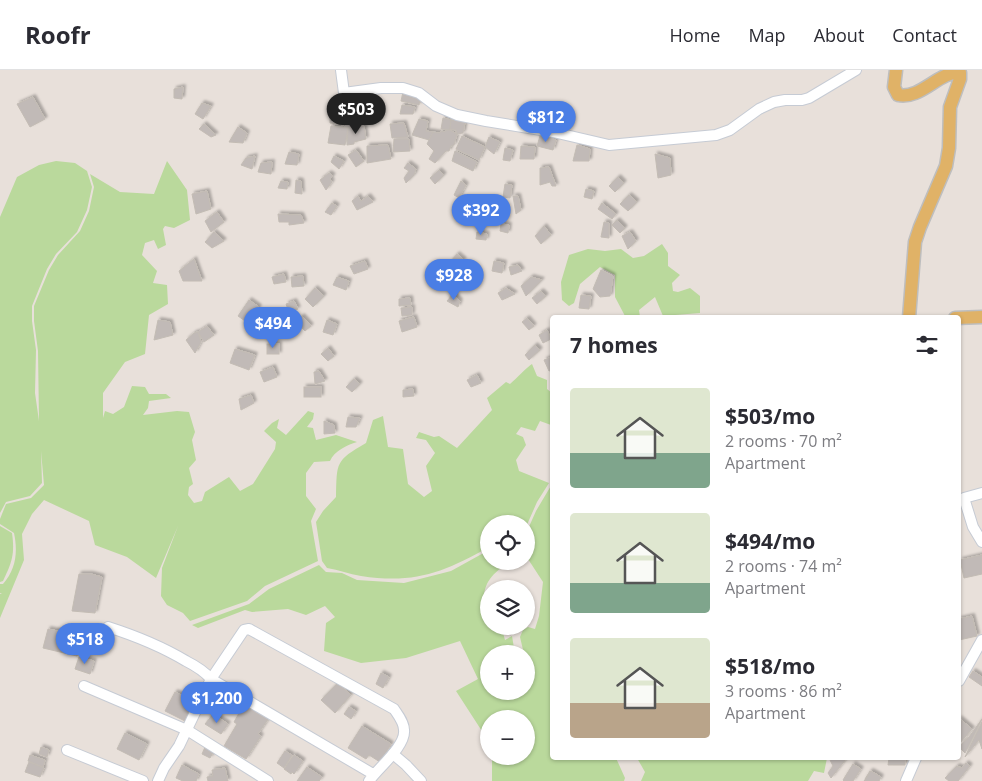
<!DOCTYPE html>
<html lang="en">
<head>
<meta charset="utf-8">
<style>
	body { margin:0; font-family:"Open Sans",sans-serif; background:#f7f7f7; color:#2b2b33; height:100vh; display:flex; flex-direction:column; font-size:19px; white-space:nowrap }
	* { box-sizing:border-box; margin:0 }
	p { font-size:16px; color:#7c7c81 }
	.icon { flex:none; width:28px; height:28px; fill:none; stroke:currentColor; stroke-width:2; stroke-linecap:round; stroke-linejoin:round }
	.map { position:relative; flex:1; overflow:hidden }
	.drawer { position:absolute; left:550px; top:245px; width:411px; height:445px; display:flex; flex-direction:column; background:#fff; border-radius:5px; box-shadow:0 1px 4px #0004 }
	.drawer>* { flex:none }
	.buttons { position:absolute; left:480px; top:445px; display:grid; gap:10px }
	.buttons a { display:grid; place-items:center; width:55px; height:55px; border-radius:50%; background:#fff; box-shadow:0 1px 4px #0004; font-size:25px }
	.price { position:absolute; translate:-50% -42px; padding:0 11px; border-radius:18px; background:#4a7ee5; color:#fff; font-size:16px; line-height:32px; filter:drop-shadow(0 1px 2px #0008) }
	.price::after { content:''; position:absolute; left:50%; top:30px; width:15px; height:11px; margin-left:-8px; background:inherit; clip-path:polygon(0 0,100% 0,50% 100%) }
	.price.on { background:#222; color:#fff }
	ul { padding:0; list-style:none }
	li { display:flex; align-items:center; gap:15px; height:125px; padding:0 20px }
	li span { display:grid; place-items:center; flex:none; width:140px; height:100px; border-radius:5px; color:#555 }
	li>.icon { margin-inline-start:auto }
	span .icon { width:60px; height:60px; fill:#fffc; stroke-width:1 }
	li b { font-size:21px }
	h2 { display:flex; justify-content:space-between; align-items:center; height:60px; padding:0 20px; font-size:21px }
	header { display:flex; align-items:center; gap:30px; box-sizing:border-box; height:70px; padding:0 25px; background:#fff; border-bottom:1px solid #e1e1e2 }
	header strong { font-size:24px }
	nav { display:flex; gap:28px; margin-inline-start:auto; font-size:18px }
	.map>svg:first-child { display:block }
	.green { fill:#bad99c }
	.building { fill:#c1bab7; stroke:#c3bcb4; filter:url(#shadow) }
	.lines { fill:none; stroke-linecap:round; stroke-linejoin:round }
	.minor-casing { stroke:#c6cbd4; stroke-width:12 }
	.major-casing { stroke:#bebebe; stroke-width:15 }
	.minor { stroke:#fff; stroke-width:10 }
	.major { stroke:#e0b267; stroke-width:12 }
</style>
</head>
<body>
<header>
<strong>Roofr</strong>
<nav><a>Home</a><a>Map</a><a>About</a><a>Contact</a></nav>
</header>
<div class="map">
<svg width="982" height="711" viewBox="0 0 982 711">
	<defs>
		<filter id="shadow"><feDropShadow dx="2.5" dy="-2.5" stdDeviation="1" flood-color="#0004"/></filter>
	</defs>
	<rect width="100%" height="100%" fill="#e8e0da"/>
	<g class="green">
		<path d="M56 91 75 93 87 101 92 117 87 140 77 162 56 184 47 199 32 236V251L36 280 35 323 39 351 38 281 34 251V236L49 200 58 185 80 161 89 141 94 117 90 104 120 122 154 124 167 91 187 120 190 150 174 158 165 156 163 159 166 175 158 179 154 170 145 173 142 185 157 201 153 213 167 215 168 234 149 245 145 284 125 292 103 323V348L105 341 113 344 124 337 132 316 145 317 149 324H166L171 328 149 331 148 338 143 345 177 341 189 342 195 362 192 370 196 390 189 398 193 414 189 417 188 425 194 433 202 431 205 422 229 407 240 421 253 414 275 379 276 372 264 361 272 353 279 349 277 358 286 365 308 341 314 343 313 349 307 357 313 358 316 370 336 365 357 372C347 375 334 381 330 391L314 392 306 403V426L316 439 311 451 318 491 265 516 247 531 190 551 183 543 167 535 161 526 162 498 178 456 156 508 127 487 95 475 89 451 44 430 32 444 22 464 24 490 0 548V524L2 523H0V514H3C16 499 18 482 14 463L0 454V449L6 434 31 428 44 415 41 381 42 413 30 426 6 432 0 443V147L17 107 39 95Z"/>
		<polygon points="662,174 668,183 668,196 680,205 672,213 673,221 678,222 690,218 700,226 700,243 663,246 655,227 639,240 640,247 624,247 625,246 615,227 615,205 600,197 580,214 574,233 569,236 562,230 561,212 569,185 588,179 605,181 621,179 633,188 644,186"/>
		<path d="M532 294 537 306 547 310V319L552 323V354L551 355 540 351 535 361 521 357 516 364 523 367 526 375 516 390 519 401 549 413 537 432 526 457V454H489V477C443 503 414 514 361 506 349 504 339 500 327 498L322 491 316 452 323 441 336 427C337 392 335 391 366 373L373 350 383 346 388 377 403 379 408 414 424 427 432 421 426 396 435 383 426 370 416 368 419 362 434 367 439 366 457 378 492 340 487 328 506 312 510 314C516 309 527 297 532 294Z"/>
		<path d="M552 414V688H616L625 708 624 711H492V686H526V649H489V672L456 621 478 609 460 571 406 588 361 593 324 581 326 553 335 547 325 536 306 545 288 539 252 542 245 540 198 558 192 555 249 534 269 519 319 495 326 502 342 503 357 510 404 513 451 501 489 480V491H511C490 505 482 513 484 539L489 537V556H501L505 570 512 566 515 584H489V621H526V584H524L520 567 523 560 528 557 535 559 539 546 543 512 528 489V459L536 441Z"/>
		<path d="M0 456 12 463C15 484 12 492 3 511L0 512Z"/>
		<polygon points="637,688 827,688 824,703 814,701 808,711 641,711 645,702"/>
	</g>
	<g class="building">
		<polygon points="183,17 182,29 174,28 174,19"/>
		<polygon points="403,22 421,25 419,35 401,31"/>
		<polygon points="33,27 45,49 30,57 17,34"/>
		<polygon points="362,30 370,37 355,49 344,44"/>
		<polygon points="202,33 211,36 203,49 195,44"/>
		<polygon points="402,35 415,37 413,44 400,44"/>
		<polygon points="344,38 344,55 330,53 330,39"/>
		<polygon points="350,47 361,52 360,56 353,55 351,57 345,57"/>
		<polygon points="443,48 451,50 450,60 441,59"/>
		<polygon points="419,49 428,51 426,61 433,62 429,70 412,65"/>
		<polygon points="451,50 465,52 463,63 457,64 456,60 450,59"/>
		<polygon points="404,53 408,67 392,68 390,54"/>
		<polygon points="204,54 216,65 211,67 199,59"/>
		<polygon points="331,56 348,58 345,75 328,73"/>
		<polygon points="364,56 366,69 354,72 354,74 347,75 348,58"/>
		<polygon points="238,57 247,63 243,73 229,72"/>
		<polygon points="446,60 450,60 457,64 454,75 451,76 449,81 446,81 435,93 429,89 434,81 427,74 433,62 439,63 442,61 445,62"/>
		<polygon points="462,66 485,77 479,90 456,79"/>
		<polygon points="540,66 556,70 553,80 537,76"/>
		<polygon points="489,67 500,72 494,84 485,77"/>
		<polygon points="394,69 409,69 410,81 393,82"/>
		<polygon points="388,75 391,89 367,93 367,76"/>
		<polygon points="577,75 590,79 589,91 573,91"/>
		<polygon points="521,76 535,77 534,89 520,89"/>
		<polygon points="505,78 513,80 510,91 503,90"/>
		<polygon points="356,80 364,91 356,97 348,85"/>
		<polygon points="455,81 477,92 473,101 452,91"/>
		<polygon points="289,82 299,84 297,95 285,94"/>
		<polygon points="655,84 670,88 671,105 658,108"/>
		<polygon points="255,86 252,99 241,95 246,88"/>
		<polygon points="334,86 344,91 339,99 331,92"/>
		<polygon points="272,92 271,104 258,102 261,93"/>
		<polygon points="408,93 416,99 414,105 406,113 404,108 409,101 404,98"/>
		<polygon points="549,97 556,116 552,116 550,112 540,115 540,98"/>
		<polygon points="439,100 444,105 435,114 430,108"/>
		<polygon points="329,103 333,106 330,109 332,112 326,120 320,110"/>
		<polygon points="618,107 624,113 615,122 609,116"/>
		<polygon points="296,110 301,111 302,124 295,123"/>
		<polygon points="281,111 288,112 287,119 278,118"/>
		<polygon points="461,111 466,115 459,128 454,125"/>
		<polygon points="505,114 512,115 510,128 503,127"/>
		<polygon points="586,119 594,121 592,129 584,127"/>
		<polygon points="207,121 211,139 196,144 192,124"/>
		<polygon points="629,125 637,132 628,141 620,134"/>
		<polygon points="358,126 361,131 368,126 373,132 357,140 352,131"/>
		<polygon points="513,126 518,126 521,140 516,144"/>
		<polygon points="332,133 337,136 331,145 325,142"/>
		<polygon points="602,133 616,144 612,149 598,139"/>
		<polygon points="471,134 482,136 481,147 466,148"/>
		<polygon points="217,142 224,152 211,162 205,151"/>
		<polygon points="278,144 301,145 304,153 289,155 289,152 279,152"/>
		<polygon points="617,150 625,158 620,163 612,155"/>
		<polygon points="604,152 609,153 609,168 601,167"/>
		<polygon points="501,154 509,155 508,163 500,161"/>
		<polygon points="544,156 551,165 541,174 535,166"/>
		<polygon points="214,162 224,171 212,178 205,172"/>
		<polygon points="477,162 487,164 486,170 476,169"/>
		<polygon points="630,162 636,171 628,179 622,166"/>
		<polygon points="457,184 464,190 457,196 450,192"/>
		<polygon points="194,189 202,211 183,211 179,201"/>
		<polygon points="365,191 368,199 354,204 350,196"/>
		<polygon points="494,191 504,193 502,203 492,201"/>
		<polygon points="518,195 522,201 511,205 509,197"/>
		<polygon points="601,200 613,206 610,226 600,227 593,219"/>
		<polygon points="284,204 286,212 274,214 272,207"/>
		<polygon points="303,206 304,216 292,217 291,207"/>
		<polygon points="450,206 456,212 448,218 443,212"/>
		<polygon points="337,207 349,211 346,220 333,215"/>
		<polygon points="531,207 542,210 526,226 521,216"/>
		<polygon points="315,218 324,226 313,237 305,229"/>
		<polygon points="506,218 515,224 502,230 498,223"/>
		<polygon points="541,221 546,226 537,234 532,228"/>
		<polygon points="453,224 460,231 458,237 447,231"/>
		<polygon points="581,225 591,226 589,239 579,238"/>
		<polygon points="410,228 411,235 399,236 399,229"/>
		<polygon points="249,230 259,237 248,253 238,246"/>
		<polygon points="294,231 298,239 289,242 286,234"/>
		<polygon points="412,237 412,245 402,246 401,238"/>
		<polygon points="262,244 274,246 273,252 261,250"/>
		<polygon points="302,246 311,256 305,261 296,251"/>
		<polygon points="414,247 417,257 402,262 399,251"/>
		<polygon points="527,248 534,256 529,260 522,252"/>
		<polygon points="158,250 170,252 173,265 154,270"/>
		<polygon points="327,250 337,254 333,265 323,262"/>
		<polygon points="207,256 214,265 204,272 198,262"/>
		<polygon points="547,260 551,269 543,273 539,265"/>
		<polygon points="198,262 201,272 195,283 186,270 194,263"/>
		<rect x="267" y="274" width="12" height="10"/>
		<polygon points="535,275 540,280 529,290 525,285"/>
		<polygon points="328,278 334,286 328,291 321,284"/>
		<polygon points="235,279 255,285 249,300 230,293"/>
		<polygon points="552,287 552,300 549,301 544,290"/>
		<polygon points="273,297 277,307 264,312 260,302"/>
		<polygon points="319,301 325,311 315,314 314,302"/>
		<polygon points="477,305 481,313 471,317 467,310"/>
		<polygon points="354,309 360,314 352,322 346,317"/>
		<rect x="304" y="317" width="17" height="10"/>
		<polygon points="413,319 414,326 403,327 403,320"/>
		<polygon points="251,325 254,333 241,340 239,329"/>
		<polygon points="348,347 360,348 356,357 346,357"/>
		<polygon points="324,351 334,355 335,363 324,364"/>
		<polygon points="982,485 982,504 964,508 960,490"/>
		<polygon points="79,504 91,504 102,507 95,543 72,541"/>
		<polygon points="972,546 977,566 959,570 959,549"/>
		<polygon points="510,556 519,556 521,560 510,565 506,558"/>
		<polygon points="48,559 82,566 77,586 43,578"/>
		<polygon points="79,587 94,591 90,604 75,599"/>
		<polygon points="973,601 982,607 982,616 969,607"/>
		<polygon points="381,603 389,607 383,618 376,614"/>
		<polygon points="338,613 351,625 335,643 321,630"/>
		<polygon points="175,622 195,632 185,651 165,641"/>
		<polygon points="246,631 271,645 258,664 261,666 246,689 224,676 237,654 234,652"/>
		<polygon points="349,637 356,641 351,649 344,644"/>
		<polygon points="213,644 228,654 221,664 205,654"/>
		<polygon points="959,648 972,659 960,673 959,672"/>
		<polygon points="982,649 965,683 959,677 969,667"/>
		<polygon points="982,652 982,679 979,670 965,687"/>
		<polygon points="362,656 391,674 380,692 369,685 366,689 348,678"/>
		<polygon points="125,663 147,674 139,690 117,679"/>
		<polygon points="206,675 215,679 210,688 202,684"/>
		<polygon points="41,677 49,680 47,687 39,684"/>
		<polygon points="285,681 292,685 284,698 277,693"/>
		<polygon points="30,685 45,690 43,697 28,691"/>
		<polygon points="294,685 303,691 294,704 292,702 291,704 284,699"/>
		<polygon points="833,688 847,688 831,708 828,703 833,696 830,690"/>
		<polygon points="889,688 905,688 905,695 888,695"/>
		<polygon points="29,692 44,698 40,707 25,702"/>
		<polygon points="966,693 970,696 958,711 949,711 945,708 957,696 962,698"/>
		<polygon points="853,694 861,699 853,711 844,711 843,710"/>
		<polygon points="182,695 199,704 196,711 183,711 176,708"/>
		<polygon points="307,697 322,707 319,711 297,711"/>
		<polygon points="225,698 228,711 208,711 207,707 213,706 212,700"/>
		<polygon points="870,701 879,706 876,711 869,711 865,709"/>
		<polygon points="871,701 881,707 879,711 864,711"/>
	</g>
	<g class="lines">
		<g class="minor-casing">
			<g id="minor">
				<polyline points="341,0 344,23 381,18 403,18 419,23 436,36 457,45 486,51 553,62 609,75 716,65 730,60 759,39 774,32 785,30 802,30 809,28 856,0"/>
				<polyline points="982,423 964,428 973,457 982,472"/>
				<path d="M108 557C136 566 161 576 186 591 196 596 204 601 211 609L179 676 164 698 158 711"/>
				<polyline points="959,611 982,570"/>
				<polyline points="84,616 187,660 268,711"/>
				<polyline points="67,680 143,711"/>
				<polyline points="393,684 406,695 421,711"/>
				<path d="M369 711C378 698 406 676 404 660 404 652 398 645 394 639L249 559 244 560 211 609 373 704"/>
				<polyline points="906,711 916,688"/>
			</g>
		</g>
		<g class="major-casing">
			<g id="major">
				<path d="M896 0 894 17 898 25C921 30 940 0 960 3V9L950 37 949 78 946 96 920 157 915 172 909 248"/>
				<polyline points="955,248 982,247"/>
			</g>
		</g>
		<use href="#minor" class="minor"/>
		<use href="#major" class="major"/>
	</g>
</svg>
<div class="buttons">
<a><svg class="icon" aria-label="locate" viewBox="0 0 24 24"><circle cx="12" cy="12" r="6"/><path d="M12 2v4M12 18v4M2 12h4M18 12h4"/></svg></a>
<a><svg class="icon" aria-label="layers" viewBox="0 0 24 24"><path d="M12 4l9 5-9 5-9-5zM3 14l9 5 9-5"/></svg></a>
<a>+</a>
<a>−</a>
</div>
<b class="price on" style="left:356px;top:65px">$503</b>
<b class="price" style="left:546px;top:73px">$812</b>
<b class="price" style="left:481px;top:166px">$392</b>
<b class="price" style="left:454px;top:231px">$928</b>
<b class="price" style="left:273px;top:279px">$494</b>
<b class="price" style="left:85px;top:595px">$518</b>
<b class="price" style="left:217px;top:654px">$1,200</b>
<section class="drawer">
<h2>7 homes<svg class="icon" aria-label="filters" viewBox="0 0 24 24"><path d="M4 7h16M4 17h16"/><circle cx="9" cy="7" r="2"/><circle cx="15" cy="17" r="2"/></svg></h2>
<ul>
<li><span style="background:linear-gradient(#dfe7d0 65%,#7fa58c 0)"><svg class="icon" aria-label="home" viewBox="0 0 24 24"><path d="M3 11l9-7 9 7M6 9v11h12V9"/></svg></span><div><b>$503/mo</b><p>2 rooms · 70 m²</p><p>Apartment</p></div></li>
<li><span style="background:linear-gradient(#dfe7d0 70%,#7fa58c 0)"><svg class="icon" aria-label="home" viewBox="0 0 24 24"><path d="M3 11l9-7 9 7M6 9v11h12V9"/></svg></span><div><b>$494/mo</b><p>2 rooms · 74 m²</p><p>Apartment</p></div></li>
<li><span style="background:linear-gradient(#dfe7d0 65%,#b9a48a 0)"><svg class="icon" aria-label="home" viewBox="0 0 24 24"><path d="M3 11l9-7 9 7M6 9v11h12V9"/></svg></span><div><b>$518/mo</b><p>3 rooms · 86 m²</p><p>Apartment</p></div></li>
</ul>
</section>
</div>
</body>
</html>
